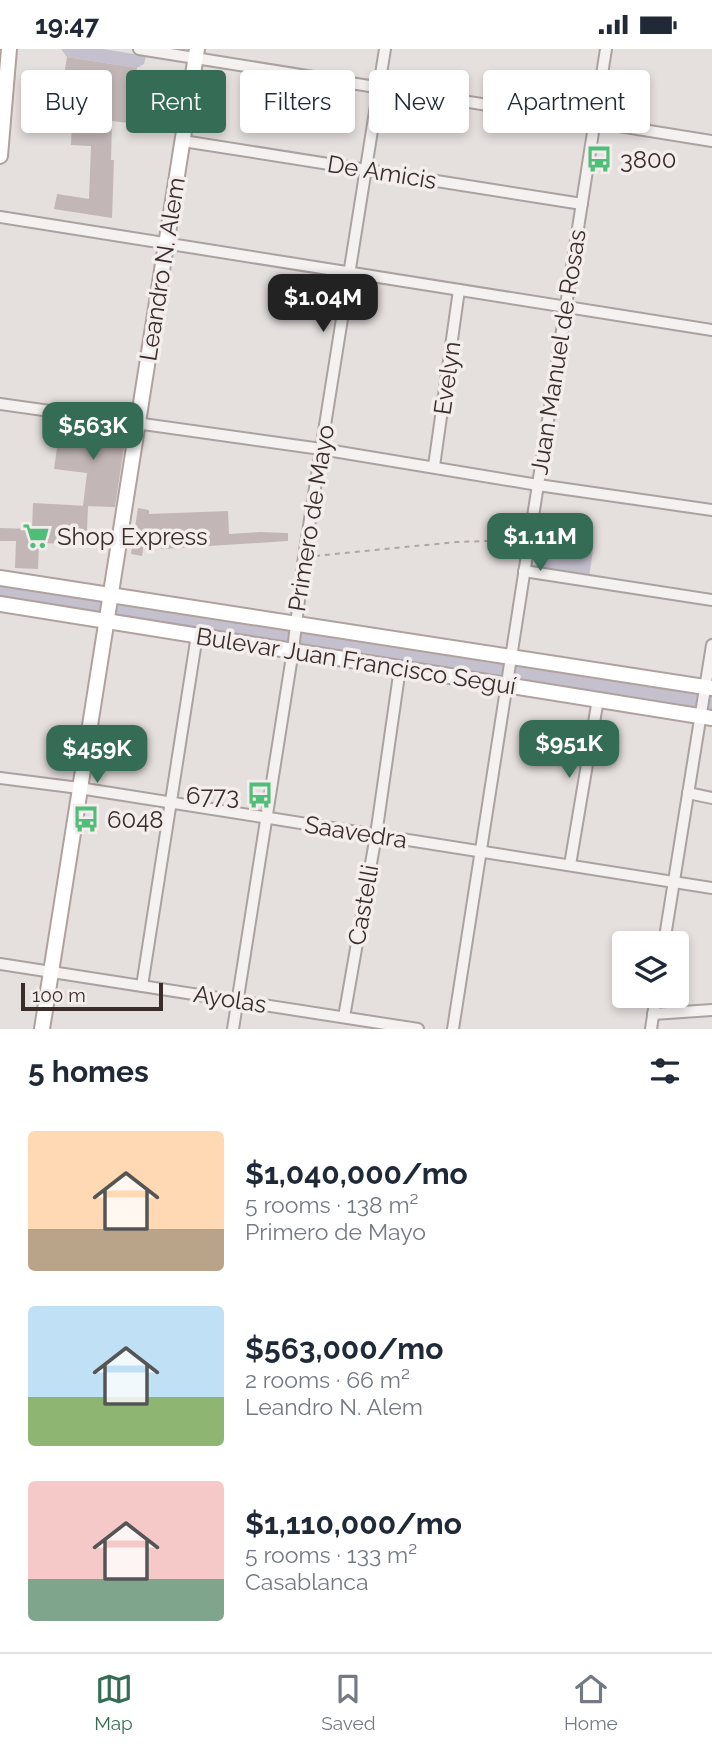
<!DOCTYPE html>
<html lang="en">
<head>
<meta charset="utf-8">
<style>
	body { margin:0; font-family:Raleway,sans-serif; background:#f2f2f3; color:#1f2937; height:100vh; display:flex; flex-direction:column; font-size:26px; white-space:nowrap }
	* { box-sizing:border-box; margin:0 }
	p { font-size:23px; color:#747a83 }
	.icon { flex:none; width:38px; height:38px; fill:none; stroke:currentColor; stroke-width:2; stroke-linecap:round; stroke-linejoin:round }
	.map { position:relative; height:980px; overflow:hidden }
	.drawer { display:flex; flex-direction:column; background:#fff; flex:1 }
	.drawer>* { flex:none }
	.hud { position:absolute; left:21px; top:21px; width:670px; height:63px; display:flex; gap:14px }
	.controls { position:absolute; left:612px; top:882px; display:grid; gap:14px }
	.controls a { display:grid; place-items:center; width:77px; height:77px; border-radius:7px; background:#fff; box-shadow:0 4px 10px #0003; font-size:35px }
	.scale { position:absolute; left:21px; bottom:18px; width:142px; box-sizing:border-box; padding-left:7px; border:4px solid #3a2c29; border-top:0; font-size:19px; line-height:24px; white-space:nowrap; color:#3a2c29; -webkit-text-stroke:5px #f3eded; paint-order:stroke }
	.price { position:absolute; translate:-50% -60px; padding:0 16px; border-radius:14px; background:#356c55; color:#fff; font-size:23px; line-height:46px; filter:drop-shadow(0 2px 4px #0008) }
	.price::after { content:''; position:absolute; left:50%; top:42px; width:21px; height:16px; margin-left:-10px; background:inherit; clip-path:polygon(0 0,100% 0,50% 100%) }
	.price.current { background:#222; color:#fff }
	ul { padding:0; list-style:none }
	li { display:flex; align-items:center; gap:21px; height:175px; padding:0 28px }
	li span { display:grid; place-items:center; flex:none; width:196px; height:140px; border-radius:7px; color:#555 }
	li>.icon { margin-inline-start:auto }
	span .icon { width:84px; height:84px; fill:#fffc; stroke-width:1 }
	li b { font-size:30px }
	h2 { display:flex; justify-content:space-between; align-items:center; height:84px; padding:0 28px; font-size:30px }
	.pill { padding:0 24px; border-radius:7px; background:#fff; box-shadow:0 4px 10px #0003; font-size:24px; line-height:63px }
	.pill.current { background:#356c55; color:#fff }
	.status { display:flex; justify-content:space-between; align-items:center; height:49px; padding:0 35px; background:#fff; direction:ltr }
	.status svg { height:19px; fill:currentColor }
	.dock { display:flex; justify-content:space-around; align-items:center; height:98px; border-top:2px solid #e0e1e3; background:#fff; font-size:19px; color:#747a83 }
	.dock a { display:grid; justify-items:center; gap:4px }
	.dock .current { color:#356c55 }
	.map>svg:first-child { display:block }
	.green { fill:#c4c0ce }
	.building { fill:#c2b7b6 }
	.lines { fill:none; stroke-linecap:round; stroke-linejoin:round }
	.minor-casing { stroke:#aba2a0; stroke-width:14 }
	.major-casing { stroke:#b0a19e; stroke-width:18 }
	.path { stroke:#ada6a4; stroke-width:2; stroke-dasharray:5 5; stroke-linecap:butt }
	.minor { stroke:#f4f1f0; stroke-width:10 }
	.major { stroke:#fff; stroke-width:14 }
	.labels { text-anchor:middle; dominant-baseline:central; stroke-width:7; stroke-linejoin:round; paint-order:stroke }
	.poi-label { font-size:24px; fill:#3a2c29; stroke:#f3eded; text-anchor:start }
	.street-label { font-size:24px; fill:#3a2c29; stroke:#f3eded }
</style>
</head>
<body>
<div class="status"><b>19:47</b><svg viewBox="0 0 49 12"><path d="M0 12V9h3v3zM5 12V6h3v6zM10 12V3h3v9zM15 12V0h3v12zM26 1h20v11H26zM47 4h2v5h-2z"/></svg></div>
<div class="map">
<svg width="712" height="980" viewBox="0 0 712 980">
	<rect width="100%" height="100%" fill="#e5dfde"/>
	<g class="green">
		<polygon points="61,0 103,0 146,7 144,15 137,19 67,8"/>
		<polygon points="593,501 589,528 542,521 544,502"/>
		<polygon points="0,529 712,639 712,669 0,555"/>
	</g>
	<g class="building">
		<polygon points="67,8 137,19 128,74 112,72 111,111 114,111 112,169 54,160 57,145 89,150 91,97 71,96 72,66 58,64"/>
		<polygon points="60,377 121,385 125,391 115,458 83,457 87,424 54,420"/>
		<polygon points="33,454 88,457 87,482 74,481 73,495 39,494 38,520 15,519 16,492 0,492 0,479 32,480"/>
		<polygon points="138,459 149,461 149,465 228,462 229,485 260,483 288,484 288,492 161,500 159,480 146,481 142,507 131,505"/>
	</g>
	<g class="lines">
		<g class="minor-casing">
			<g id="minor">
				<polyline points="139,0 712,92"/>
				<polyline points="183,92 582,155"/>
				<polyline points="0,168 712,281"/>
				<polyline points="0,355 321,400 538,436 712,461"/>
				<polyline points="434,417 459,241"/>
				<polyline points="524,522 712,551"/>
				<polyline points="0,729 79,739 712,839"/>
				<polyline points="688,744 712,749"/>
				<polyline points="570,816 598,650"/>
				<polyline points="664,894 712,596"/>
				<polyline points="0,915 418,980"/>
				<polyline points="142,937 197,586"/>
				<polyline points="653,965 712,961"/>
				<polyline points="344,968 376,786 400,619"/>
				<polyline points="233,980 293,601 304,508 385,0"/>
				<polyline points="453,980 606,0"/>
				<polyline points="651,980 656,947"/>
			</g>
		</g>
		<g class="major-casing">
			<g id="major">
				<polyline points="0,107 9,0"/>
				<polyline points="0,529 712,639"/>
				<polyline points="0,555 712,669"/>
				<polyline points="42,980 197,0"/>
			</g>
		</g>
		<polyline class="path" points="315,507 456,493 519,491"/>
		<use href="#minor" class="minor"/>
		<use href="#major" class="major"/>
	</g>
	<defs>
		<g id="bus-bare" transform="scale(2.1)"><path d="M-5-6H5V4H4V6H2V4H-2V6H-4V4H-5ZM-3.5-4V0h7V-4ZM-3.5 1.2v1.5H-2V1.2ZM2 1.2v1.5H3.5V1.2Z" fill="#50bd79" stroke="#f3eded" stroke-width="2.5" paint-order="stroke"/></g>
		<g id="supermarket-bare" transform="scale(2.1)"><path d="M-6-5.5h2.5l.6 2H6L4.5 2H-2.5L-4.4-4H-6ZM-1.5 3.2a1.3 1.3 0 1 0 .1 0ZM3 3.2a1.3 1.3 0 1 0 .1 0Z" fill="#50bd79" stroke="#f3eded" stroke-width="2.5" paint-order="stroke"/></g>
	</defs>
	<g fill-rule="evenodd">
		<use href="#bus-bare" x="599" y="110"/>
		<use href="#supermarket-bare" x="36" y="487"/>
		<use href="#bus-bare" x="260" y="746"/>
		<use href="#bus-bare" x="86" y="770"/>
	</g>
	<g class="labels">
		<g class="poi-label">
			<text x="620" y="110">3800</text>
			<text x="57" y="487">Shop Express</text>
			<text x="239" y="746" text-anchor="end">6773</text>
			<text x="107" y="770">6048</text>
		</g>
		<g class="street-label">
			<text transform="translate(382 123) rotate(9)">De Amicis</text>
			<text transform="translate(162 220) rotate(-81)">Leandro N. Alem</text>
			<text transform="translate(558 303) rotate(-81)">Juan Manuel de Rosas</text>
			<text transform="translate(447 329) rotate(-82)">Evelyn</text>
			<text transform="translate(311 469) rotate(-81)">Primero de Mayo</text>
			<text transform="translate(356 612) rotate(9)">Bulevar Juan Francisco Seguí</text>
			<text transform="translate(356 783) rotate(9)">Saavedra</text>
			<text transform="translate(363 856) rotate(-80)">Castelli</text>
			<text transform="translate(230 950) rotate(9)">Ayolas</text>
		</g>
	</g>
</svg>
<div class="controls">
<a><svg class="icon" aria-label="layers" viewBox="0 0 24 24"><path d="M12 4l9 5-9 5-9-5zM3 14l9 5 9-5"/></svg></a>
</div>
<div class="scale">100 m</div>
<b class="price current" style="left:323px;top:285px">$1.04M</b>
<b class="price" style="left:93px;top:413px">$563K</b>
<b class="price" style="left:540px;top:524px">$1.11M</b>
<b class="price" style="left:569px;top:731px">$951K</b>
<b class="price" style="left:97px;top:736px">$459K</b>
<div class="hud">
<a class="pill">Buy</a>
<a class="pill current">Rent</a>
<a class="pill">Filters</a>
<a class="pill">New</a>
<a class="pill">Apartment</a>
</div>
</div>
<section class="drawer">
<h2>5 homes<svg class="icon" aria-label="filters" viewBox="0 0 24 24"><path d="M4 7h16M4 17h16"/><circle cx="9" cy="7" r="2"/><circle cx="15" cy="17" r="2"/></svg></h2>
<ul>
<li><span style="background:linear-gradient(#ffd9b3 70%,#b9a48a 0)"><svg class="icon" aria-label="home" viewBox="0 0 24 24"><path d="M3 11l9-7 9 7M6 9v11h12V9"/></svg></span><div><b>$1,040,000/mo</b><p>5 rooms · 138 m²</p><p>Primero de Mayo</p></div></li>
<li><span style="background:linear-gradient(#bfe0f5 65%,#8fb573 0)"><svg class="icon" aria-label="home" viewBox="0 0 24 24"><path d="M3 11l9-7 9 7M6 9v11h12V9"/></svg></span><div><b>$563,000/mo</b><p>2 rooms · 66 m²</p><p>Leandro N. Alem</p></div></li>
<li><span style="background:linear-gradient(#f6c9c9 70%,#7fa58c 0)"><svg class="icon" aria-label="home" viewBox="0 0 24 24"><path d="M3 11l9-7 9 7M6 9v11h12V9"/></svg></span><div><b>$1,110,000/mo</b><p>5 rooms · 133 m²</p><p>Casablanca</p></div></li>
</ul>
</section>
<nav class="dock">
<a class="current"><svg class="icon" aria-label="map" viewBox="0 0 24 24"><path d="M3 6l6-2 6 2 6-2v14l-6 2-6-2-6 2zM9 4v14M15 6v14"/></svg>Map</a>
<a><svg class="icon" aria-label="saved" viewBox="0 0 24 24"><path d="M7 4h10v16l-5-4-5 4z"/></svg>Saved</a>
<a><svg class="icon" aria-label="home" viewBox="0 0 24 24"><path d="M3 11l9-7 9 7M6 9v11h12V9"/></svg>Home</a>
</nav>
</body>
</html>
